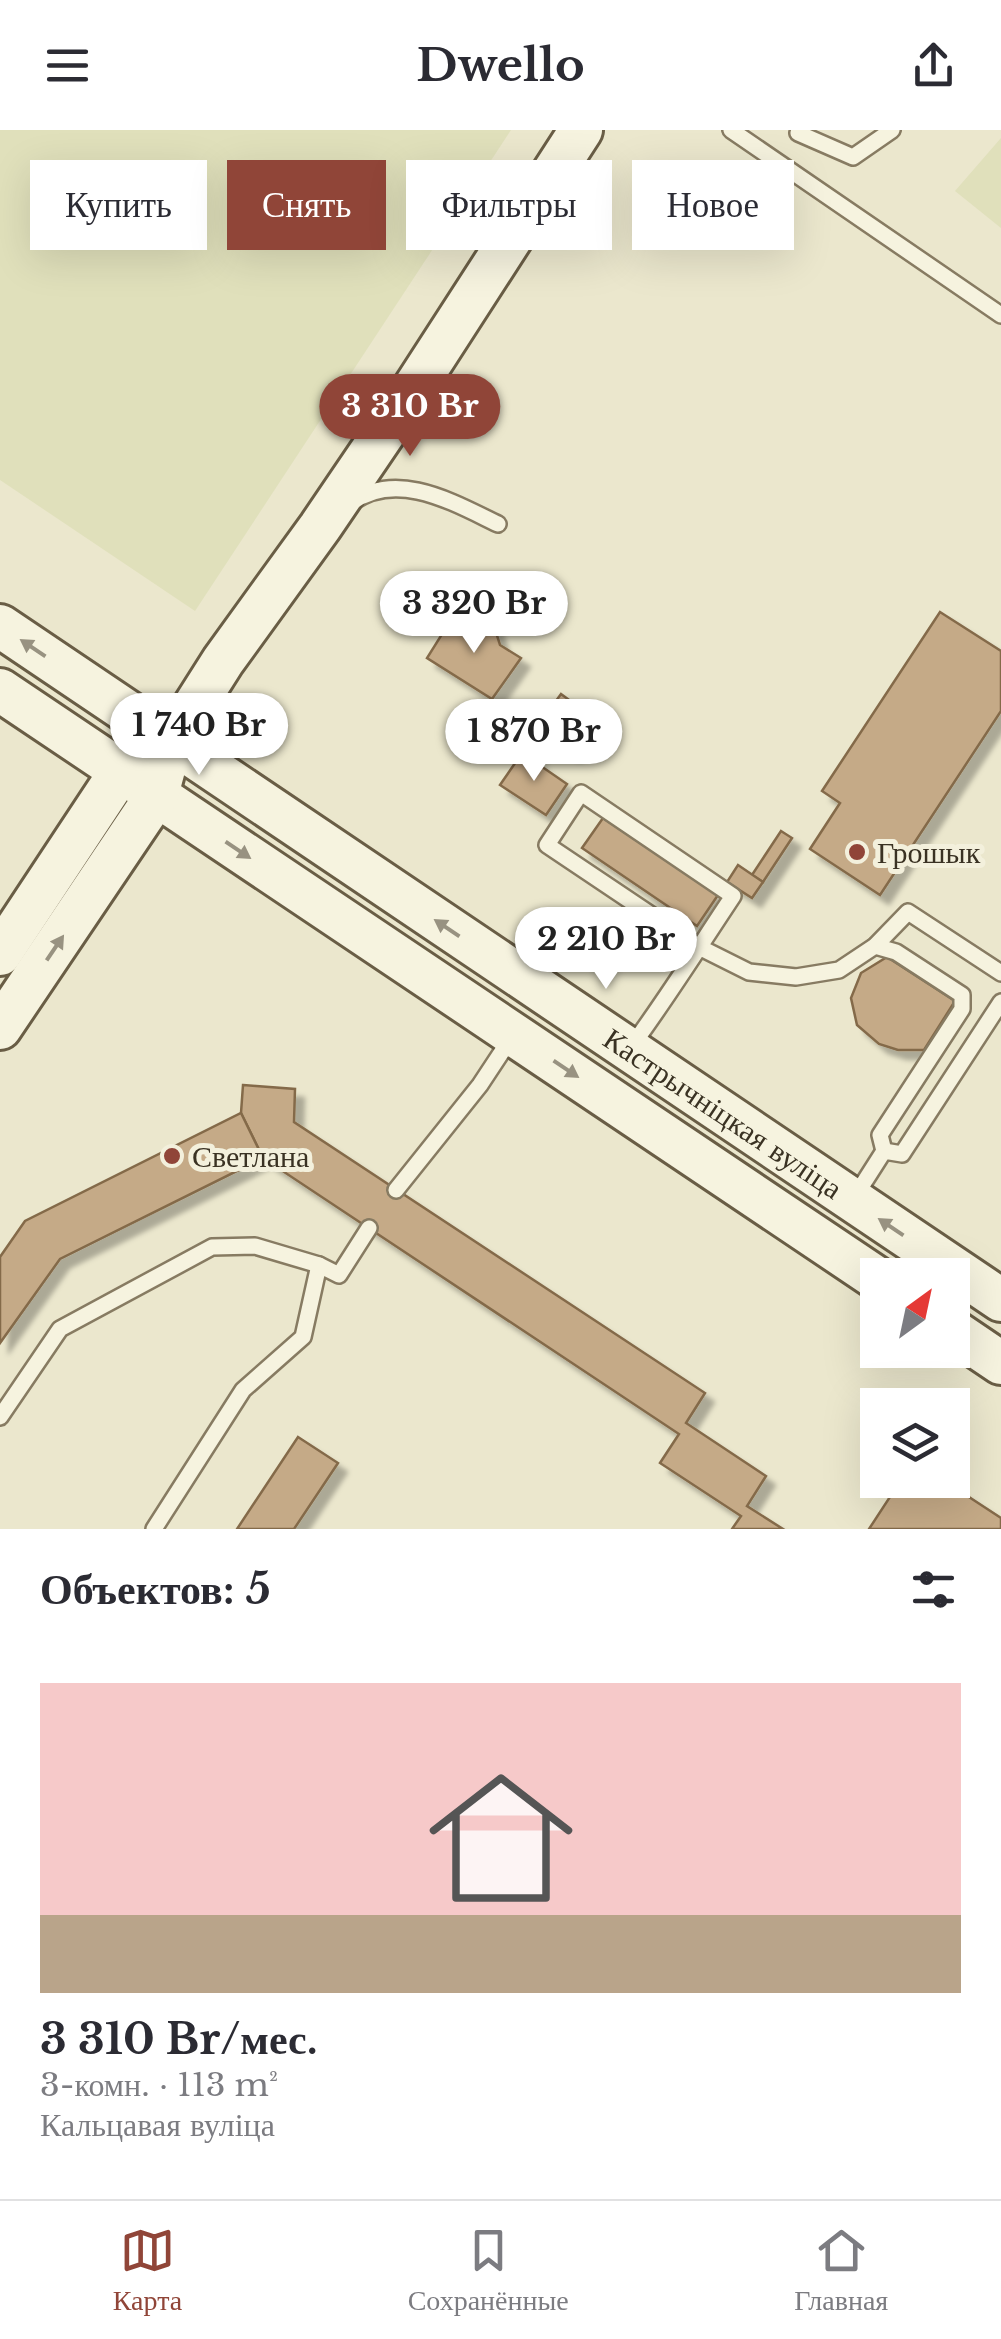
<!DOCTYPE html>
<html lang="ru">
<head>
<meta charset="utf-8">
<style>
	body { margin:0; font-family:"Libre Baskerville",serif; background:#f7f7f7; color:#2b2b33; height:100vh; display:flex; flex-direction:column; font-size:38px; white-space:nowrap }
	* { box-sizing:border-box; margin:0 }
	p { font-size:32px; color:#7c7c81 }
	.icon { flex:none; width:55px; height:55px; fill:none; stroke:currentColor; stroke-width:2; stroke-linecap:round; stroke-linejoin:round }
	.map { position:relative; height:1399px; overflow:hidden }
	.sheet { display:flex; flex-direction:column; background:#fff; flex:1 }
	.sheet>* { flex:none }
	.guide { position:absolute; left:30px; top:30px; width:942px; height:90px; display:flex; gap:20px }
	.needle { width:65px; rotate:33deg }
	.fabs { position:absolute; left:860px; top:1128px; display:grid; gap:20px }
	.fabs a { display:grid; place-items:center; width:110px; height:110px; border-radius:0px; background:#fff; box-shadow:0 10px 40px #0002; font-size:50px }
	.price { position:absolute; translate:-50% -85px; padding:0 22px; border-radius:35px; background:#fff; color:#222; font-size:32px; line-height:65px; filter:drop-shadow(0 2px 5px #0008) }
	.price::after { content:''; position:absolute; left:50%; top:60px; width:30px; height:22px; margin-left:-15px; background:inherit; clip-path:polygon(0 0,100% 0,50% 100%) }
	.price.active { background:#904538; color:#fff }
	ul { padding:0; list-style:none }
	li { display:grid; align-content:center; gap:20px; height:530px; padding:0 40px }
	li+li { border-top:2px solid #e1e1e2 }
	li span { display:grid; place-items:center; height:310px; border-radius:0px; color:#555 }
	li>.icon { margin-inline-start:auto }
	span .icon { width:180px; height:180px; fill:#fffc; stroke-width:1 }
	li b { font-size:42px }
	h2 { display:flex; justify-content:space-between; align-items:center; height:120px; padding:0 40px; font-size:42px }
	.tag { padding:0 35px; border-radius:0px; background:#fff; box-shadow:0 10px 40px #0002; font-size:35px; line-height:90px }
	.tag.active { background:#904538; color:#fff }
	header { display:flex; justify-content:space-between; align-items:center; height:130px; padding:0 40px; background:#fff; font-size:45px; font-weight:700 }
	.menu { display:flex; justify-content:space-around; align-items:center; height:140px; border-top:2px solid #e1e1e2; background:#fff; font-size:28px; color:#7c7c81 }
	.menu a { display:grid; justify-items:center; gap:5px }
	.menu .active { color:#904538 }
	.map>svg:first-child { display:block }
	.farmland { fill:#e0e0bb }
	.building { fill:#c5aa87; stroke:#846a4a; stroke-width:2.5; filter:url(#shadow) }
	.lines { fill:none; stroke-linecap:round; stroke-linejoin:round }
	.lane-casing { stroke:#877b62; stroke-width:20 }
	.secondary-casing { stroke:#695d45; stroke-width:48 }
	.lane { stroke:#f6f3df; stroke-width:15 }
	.secondary { stroke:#f6f3df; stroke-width:42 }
	.oneway { fill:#989281 }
	.poi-dot { fill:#904538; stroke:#f3f0dc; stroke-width:4 }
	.labels { text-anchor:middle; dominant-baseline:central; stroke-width:10; stroke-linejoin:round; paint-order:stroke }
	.poi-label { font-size:30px; fill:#3a3223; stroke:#f3f0dc; text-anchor:start }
	.street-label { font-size:30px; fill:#3a3223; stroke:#f3f0dc }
</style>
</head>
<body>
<header><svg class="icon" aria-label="menu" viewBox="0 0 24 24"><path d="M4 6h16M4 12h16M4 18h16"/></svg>Dwello<svg class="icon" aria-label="share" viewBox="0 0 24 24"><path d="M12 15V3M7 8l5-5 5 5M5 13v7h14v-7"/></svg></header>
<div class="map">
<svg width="1001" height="1399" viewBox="0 0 1001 1399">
	<defs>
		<filter id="shadow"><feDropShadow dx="9" dy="9" stdDeviation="2.5" flood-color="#0004"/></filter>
	</defs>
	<rect width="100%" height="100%" fill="#ebe7cd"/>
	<g class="farmland">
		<polygon points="0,0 511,0 195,481 0,350"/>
		<polygon points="1001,8 1001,98 955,61"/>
	</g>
	<g class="building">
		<polygon points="940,482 1001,521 1001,581 880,765 810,719 840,673 822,661"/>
		<polygon points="454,485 476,499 494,496 500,515 521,528 492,569 427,528"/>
		<polygon points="561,564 595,589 571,622 537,597"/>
		<polygon points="522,623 567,654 546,685 500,655"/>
		<polygon points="603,688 718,765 697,796 582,718"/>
		<polygon points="781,701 792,708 763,752 752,745"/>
		<polygon points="738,735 763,752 752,768 727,752"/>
		<polygon points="887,827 955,871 924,920 898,920 879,914 857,895 851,868 861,843"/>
		<polygon points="243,955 295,959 294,992 705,1263 686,1293 766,1346 747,1376 783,1399 732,1399 741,1386 660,1333 679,1304 263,1028 241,983"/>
		<polygon points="241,983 263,1028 60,1129 0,1213 0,1127 25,1091"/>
		<polygon points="298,1307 338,1333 294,1399 237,1399"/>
		<polygon points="901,1350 943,1350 1001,1388 1001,1399 869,1399"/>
	</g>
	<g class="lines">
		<g class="lane-casing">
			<g id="lane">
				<polyline points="731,0 1001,185"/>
				<polyline points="798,3 853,27 892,0"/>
				<path d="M351 373C397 339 454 373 498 394"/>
				<polyline points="875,816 896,822 962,865 962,879 880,1005 884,1021"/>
				<path d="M631 917C667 868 699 817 733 766L581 663 547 715 699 817 749 842 796 847 839 840 875 816 908 782 1001 843"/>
				<polyline points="396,1060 480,955 511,908"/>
				<polyline points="854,1068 884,1021 902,1024 1001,872"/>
				<polyline points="0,1287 60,1199 212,1117 255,1116 319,1135"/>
				<polyline points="154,1399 243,1260 303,1207 319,1135 339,1145 369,1098"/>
			</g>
		</g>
		<g class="secondary-casing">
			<g id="secondary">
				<path id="s1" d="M0 496 1001 1170"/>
				<polyline points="0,560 878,1149"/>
				<polyline points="0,824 121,641 144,628"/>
				<polyline points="0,898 157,665 171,613 223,531 320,397 413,260 581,0"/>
				<polyline points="952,1200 1001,1233"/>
			</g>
		</g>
		<use href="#lane" class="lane"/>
		<use href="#secondary" class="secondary"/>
	</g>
	<defs><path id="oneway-solid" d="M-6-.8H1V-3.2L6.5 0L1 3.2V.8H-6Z" transform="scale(2.5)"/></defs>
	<g class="oneway">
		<use href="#oneway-solid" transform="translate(33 518) rotate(-146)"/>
		<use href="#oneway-solid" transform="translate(238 720) rotate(34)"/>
		<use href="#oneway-solid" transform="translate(447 798) rotate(-146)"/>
		<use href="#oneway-solid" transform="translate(55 818) rotate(-56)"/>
		<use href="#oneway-solid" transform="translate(566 939) rotate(34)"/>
		<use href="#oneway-solid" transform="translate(891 1097) rotate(-146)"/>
	</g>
	<g class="poi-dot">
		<circle cx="857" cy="722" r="10"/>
		<circle cx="172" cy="1026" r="10"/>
	</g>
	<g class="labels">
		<g class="poi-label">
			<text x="877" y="722">Грошык</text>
			<text x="192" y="1026">Светлана</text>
		</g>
		<g class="street-label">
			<text stroke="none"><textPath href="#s1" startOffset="872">Кастрычніцкая вуліца</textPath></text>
		</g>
	</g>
</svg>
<div class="fabs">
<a><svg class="needle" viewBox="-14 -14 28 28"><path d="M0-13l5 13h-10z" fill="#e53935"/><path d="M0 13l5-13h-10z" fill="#7c7c81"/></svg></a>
<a><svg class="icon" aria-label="layers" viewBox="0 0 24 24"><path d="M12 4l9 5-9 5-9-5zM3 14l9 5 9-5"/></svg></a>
</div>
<b class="price active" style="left:410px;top:329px">3 310 Br</b>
<b class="price" style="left:474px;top:526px">3 320 Br</b>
<b class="price" style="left:199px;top:648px">1 740 Br</b>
<b class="price" style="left:534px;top:654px">1 870 Br</b>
<b class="price" style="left:606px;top:862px">2 210 Br</b>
<div class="guide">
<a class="tag">Купить</a>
<a class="tag active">Снять</a>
<a class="tag">Фильтры</a>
<a class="tag">Новое</a>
</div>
</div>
<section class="sheet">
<h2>Объектов: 5<svg class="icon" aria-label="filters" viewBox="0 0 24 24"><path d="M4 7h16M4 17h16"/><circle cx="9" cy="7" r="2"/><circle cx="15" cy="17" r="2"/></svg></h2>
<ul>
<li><span style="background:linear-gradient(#f6c9c9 75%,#b9a48a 0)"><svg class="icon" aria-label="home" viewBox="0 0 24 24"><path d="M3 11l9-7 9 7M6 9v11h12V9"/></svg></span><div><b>3 310 Br/мес.</b><p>3-комн. · 113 m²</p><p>Кальцавая вуліца</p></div></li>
</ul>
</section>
<nav class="menu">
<a class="active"><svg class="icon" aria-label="map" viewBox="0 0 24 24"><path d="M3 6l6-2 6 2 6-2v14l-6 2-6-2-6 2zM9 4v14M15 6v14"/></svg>Карта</a>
<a><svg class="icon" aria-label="saved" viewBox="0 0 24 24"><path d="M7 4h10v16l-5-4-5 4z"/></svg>Сохранённые</a>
<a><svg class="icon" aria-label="home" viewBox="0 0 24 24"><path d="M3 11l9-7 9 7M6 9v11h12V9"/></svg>Главная</a>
</nav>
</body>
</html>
